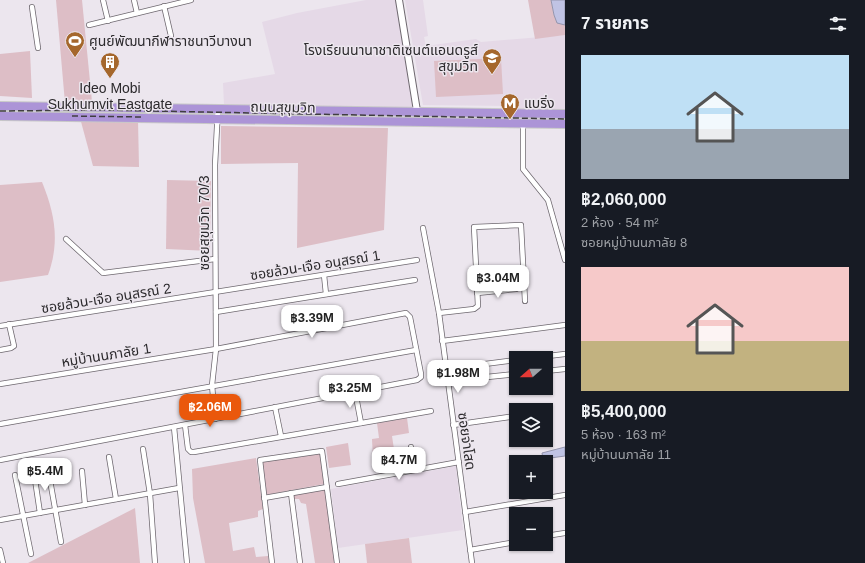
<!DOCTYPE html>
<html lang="th">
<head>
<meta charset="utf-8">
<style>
	body { margin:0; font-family:Helvetica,"Noto Sans Thai",sans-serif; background:#20242c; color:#f1f3f6; height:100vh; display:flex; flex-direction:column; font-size:15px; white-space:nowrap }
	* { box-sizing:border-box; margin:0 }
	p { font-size:13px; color:#9ea1a6 }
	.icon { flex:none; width:22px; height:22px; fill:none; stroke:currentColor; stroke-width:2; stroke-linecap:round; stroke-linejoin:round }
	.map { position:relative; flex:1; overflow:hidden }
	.panel { display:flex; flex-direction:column; background:#171b24; width:300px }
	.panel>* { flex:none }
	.needle { width:26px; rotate:249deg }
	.controls { position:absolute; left:509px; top:351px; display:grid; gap:8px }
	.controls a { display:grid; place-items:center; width:44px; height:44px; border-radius:0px; background:#171b24; box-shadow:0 1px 3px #0004; font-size:20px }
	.price { position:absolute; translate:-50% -34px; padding:0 9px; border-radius:8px; background:#fff; color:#222; font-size:13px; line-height:26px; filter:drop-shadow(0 1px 2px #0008) }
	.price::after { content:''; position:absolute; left:50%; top:24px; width:12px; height:9px; margin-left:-6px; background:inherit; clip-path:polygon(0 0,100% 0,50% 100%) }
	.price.selected { background:#ea580c; color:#fff }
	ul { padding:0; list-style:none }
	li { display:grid; align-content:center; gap:8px; height:212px; padding:0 16px }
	li span { display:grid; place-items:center; height:124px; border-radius:0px; color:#555 }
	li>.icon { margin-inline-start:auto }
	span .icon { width:72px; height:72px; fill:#fffc; stroke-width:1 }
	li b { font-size:17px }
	h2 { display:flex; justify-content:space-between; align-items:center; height:48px; padding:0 16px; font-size:17px }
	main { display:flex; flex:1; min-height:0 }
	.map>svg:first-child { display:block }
	.built { fill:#e5d9e7 }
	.green { fill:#ddbec6 }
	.water { fill:#c0c3e4; stroke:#9495ad }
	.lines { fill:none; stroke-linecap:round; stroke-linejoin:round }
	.street-casing { stroke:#6e686f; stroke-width:6 }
	.secondary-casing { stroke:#6e686f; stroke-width:8 }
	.highway-casing { stroke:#c8c8c8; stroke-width:10 }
	.street { stroke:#fff; stroke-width:4.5 }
	.secondary { stroke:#fff; stroke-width:6 }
	.highway { stroke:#ac94d7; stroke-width:8 }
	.rail { stroke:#403e41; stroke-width:1.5; stroke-dasharray:6 3; stroke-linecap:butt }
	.labels { text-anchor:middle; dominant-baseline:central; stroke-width:3; stroke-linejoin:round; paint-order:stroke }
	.poi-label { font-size:14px; fill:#2c2a2d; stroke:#ece6ee; text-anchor:start }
	.street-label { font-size:14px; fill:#2c2a2d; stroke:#ece6ee }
</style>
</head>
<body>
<main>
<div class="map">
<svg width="565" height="563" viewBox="0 0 565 563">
	<rect width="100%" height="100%" fill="#ece6ee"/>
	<g class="built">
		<polygon points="366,0 397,0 414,108 224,105 223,83 275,74 262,22 297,13"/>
		<polygon points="405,0 423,0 428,36 424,37 426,46 476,39 481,42 565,35 565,110 518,109 517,106 423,105"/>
		<polygon points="456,466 463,530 338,548 331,489"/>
	</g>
	<g class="green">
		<polygon points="56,0 82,0 92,102 65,103"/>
		<polygon points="528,0 551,0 554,15 565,25 565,35 535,39"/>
		<polygon points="30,51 32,98 0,96 0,54"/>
		<polygon points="501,58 503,94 436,97 434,61"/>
		<polygon points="80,118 138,120 139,167 93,166"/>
		<polygon points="221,126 388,128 384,230 297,248 298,163 221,164"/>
		<polygon points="167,180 211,181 210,251 166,249"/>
		<path d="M42 182C55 214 60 242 48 275L0 282V185Z"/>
		<polygon points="407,418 409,433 392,436 395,456 373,459 372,439 379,438 377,423"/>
		<polygon points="348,443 351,465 329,468 326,447"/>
		<polygon points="320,453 324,484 266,495 261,461"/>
		<polygon points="256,458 263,509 258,511 258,517 229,523 233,551 254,547 256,557 268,556 269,563 205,563 193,498 192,469"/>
		<polygon points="326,489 335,563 315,563 306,504 301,503 299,499 294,499 293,495"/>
		<polygon points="135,508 140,563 28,563"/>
		<polygon points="409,538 412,563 367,563 365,544"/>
	</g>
	<g class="water">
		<polygon points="551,0 565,0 565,25 557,23 554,15"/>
		<polygon points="565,447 565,456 543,459 542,453"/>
	</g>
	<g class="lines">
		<g class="street-casing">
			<g id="street">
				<polyline points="103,0 108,21"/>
				<polyline points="134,0 137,13"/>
				<polyline points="164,6 171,36"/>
				<polyline points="32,7 38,48"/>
				<polyline points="89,25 191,0"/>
				<polyline points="523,123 523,169 548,200 565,260"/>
				<polyline points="423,228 439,313 472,563"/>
				<polyline points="66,239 103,273 215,259"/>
				<polyline points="324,275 326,294"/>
				<polyline points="477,293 516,289"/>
				<polyline points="216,312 415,280"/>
				<polyline points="439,313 474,309 478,306 474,227 521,225 525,301"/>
				<polyline points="0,326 417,260"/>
				<polyline points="442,341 565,325"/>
				<polyline points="0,350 11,348 14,346 9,324"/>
				<polyline points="531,358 565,354"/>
				<polyline points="446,369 516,360"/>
				<polyline points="546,371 565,369"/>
				<polyline points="448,381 516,374"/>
				<polyline points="0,384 216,349 406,313 410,317 421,374 421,377 417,380 0,460"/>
				<polyline points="355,391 361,423"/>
				<polyline points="275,407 281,436"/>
				<polyline points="215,419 212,385 216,349 215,165 218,108"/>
				<polyline points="0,424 416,350"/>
				<polyline points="185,425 188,449 191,452 194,452 431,411"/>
				<polyline points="453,425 516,416"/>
				<polyline points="174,427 187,563"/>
				<polyline points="411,447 415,469"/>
				<polyline points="143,449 150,494 155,563"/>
				<polyline points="109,457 116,499"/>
				<polyline points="48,469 61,542"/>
				<polyline points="82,471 85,505"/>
				<polyline points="34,473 40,513"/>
				<polyline points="15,475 31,554"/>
				<polyline points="338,484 459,462"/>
				<polyline points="291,493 300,563"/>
				<polyline points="264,498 327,487"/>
				<polyline points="465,512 565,495"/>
				<polyline points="0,520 179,488"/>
				<polyline points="546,536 565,533"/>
				<polyline points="0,550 3,563"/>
				<polyline points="470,550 516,542"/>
				<polyline points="272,563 260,460 322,451 337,563"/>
			</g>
		</g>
		<g class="secondary-casing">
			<polyline id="secondary" points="399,0 417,111"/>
		</g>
		<g class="highway-casing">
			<g id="highway">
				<polyline points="0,106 565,114"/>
				<polyline points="0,116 565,124"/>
			</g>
		</g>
		<use href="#street" class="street"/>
		<use href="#secondary" class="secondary"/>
		<use href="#highway" class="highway"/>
		<g class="rail">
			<polyline points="0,111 100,110 565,119"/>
			<polyline points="72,116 142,117"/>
		</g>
	</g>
	<defs>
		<g id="stadium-pin" transform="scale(1)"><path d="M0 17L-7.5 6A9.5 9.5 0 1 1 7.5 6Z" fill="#a5672c" stroke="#ece6ee"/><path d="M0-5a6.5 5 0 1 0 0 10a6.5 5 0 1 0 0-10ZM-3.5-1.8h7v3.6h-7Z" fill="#fff"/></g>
		<g id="school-pin" transform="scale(1)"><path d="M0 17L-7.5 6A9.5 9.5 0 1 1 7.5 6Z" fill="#a5672c" stroke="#ece6ee"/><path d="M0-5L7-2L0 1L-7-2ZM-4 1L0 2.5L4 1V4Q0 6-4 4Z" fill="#fff"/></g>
		<g id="building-pin" transform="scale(1)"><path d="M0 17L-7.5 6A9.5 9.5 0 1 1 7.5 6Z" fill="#a5672c" stroke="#ece6ee"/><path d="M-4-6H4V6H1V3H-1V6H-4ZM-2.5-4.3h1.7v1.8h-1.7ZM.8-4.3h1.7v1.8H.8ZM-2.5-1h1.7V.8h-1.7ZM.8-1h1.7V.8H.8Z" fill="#fff"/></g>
		<g id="metro-pin" transform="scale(1)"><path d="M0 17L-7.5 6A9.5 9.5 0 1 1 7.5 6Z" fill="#a5672c" stroke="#ece6ee"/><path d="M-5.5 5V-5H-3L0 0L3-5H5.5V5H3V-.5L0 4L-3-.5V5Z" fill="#fff"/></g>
	</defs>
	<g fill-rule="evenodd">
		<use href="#stadium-pin" x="75" y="41"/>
		<use href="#school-pin" x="492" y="58"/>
		<use href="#building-pin" x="110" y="62"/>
		<use href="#metro-pin" x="510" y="103"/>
	</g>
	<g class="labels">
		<g class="poi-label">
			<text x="89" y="41">ศูนย์พัฒนากีฬาราชนาวีบางนา</text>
			<text x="478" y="50" text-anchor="end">โรงเรียนนานาชาติเซนต์แอนดรูส์<tspan x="478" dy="16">สุขุมวิท</tspan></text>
			<text x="110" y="88" text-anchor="middle">Ideo Mobi<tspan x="110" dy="16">Sukhumvit Eastgate</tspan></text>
			<text x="524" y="103">แบริ่ง</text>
		</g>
		<g class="street-label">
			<text transform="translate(283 107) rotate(1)">ถนนสุขุมวิท</text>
			<text transform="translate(204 223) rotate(-90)">ซอยสุขุมวิท 70/3</text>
			<text transform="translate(315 265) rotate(-9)">ซอยล้วน-เจือ อนุสรณ์ 1</text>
			<text transform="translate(106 298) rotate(-9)">ซอยล้วน-เจือ อนุสรณ์ 2</text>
			<text transform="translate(106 355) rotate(-9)">หมู่บ้านนภาลัย 1</text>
			<text transform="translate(467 441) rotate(82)">ซอยจ่าโสด</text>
		</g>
	</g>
</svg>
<div class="controls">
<a><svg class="needle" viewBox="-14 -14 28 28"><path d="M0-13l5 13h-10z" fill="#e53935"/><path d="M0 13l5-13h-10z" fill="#9ea1a6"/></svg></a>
<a><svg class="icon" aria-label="layers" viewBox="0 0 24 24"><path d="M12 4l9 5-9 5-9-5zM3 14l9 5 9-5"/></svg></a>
<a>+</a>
<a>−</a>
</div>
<b class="price" style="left:498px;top:299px">฿3.04M</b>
<b class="price" style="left:312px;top:339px">฿3.39M</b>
<b class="price" style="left:458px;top:394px">฿1.98M</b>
<b class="price" style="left:350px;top:409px">฿3.25M</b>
<b class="price selected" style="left:210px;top:428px">฿2.06M</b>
<b class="price" style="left:399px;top:481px">฿4.7M</b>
<b class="price" style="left:45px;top:492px">฿5.4M</b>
</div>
<section class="panel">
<h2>7 รายการ<svg class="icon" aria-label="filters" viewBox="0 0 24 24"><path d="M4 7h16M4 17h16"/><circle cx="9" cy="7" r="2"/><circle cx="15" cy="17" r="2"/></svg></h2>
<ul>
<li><span style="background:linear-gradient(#bfe0f5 60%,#9aa5b1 0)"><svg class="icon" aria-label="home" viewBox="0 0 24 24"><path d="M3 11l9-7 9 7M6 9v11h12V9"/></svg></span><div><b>฿2,060,000</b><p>2 ห้อง · 54 m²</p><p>ซอยหมู่บ้านนภาลัย 8</p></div></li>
<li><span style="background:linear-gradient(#f6c9c9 60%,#c2b280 0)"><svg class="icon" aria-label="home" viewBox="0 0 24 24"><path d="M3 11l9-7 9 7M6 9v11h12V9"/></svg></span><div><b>฿5,400,000</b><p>5 ห้อง · 163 m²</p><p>หมู่บ้านนภาลัย 11</p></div></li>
</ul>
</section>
</main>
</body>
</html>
